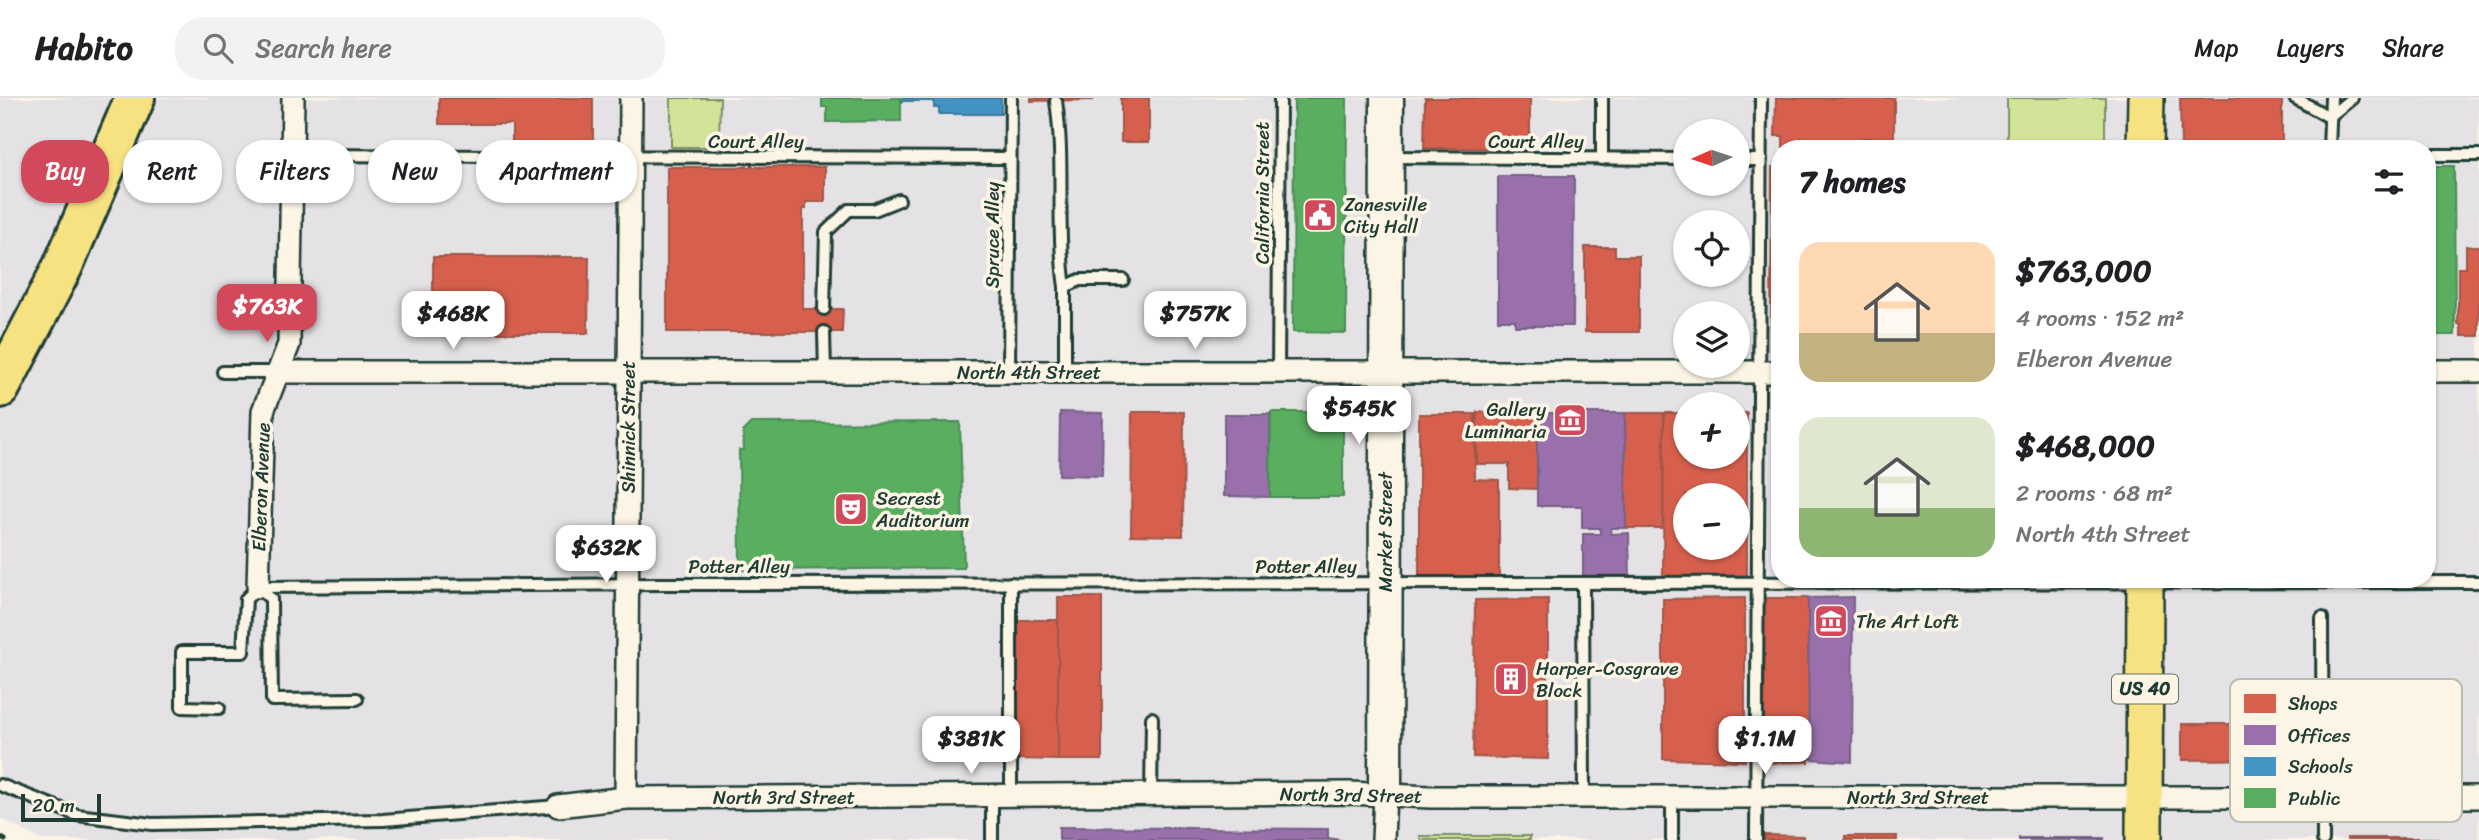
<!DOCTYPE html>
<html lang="en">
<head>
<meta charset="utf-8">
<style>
	body { margin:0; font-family:Sriracha,sans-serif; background:#f2f2f2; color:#202124; height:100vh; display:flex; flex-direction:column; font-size:26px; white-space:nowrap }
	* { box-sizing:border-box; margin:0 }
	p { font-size:23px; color:#757577 }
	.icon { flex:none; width:38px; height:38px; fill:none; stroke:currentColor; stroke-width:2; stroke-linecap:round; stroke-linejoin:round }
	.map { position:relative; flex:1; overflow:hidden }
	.panel { position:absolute; left:1771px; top:42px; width:665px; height:448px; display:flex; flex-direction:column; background:#fff; border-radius:28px; box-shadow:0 2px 5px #0004 }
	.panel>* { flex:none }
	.guide { position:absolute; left:21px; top:42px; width:665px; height:63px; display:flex; gap:14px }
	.needle { width:46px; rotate:267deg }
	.tools { position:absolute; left:1673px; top:21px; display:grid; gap:14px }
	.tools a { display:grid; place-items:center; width:77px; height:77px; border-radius:50%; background:#fff; box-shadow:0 2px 5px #0004; font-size:35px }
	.scale { position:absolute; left:21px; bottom:18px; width:80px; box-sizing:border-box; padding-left:7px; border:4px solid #1f3d34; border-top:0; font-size:19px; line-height:24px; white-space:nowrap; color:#1f3d34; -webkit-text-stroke:5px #fcf5e5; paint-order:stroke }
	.price { position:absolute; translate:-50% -60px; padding:0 16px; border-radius:14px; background:#fff; color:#222; font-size:23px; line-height:46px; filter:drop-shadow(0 2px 4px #0008) }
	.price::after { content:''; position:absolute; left:50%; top:42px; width:21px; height:16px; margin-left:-10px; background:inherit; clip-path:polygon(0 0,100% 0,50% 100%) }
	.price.selected { background:#d1495b; color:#fff }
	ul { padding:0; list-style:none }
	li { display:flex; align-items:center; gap:21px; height:175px; padding:0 28px }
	li span { display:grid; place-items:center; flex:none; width:196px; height:140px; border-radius:21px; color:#555 }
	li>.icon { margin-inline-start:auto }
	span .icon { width:84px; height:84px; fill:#fffc; stroke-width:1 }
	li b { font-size:30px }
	h2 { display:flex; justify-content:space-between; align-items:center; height:84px; padding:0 28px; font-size:30px }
	.chip { padding:0 24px; border-radius:28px; background:#fff; box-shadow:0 2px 5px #0004; font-size:24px; line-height:63px }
	.chip.selected { background:#d1495b; color:#fff }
	header { display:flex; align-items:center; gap:42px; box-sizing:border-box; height:98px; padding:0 35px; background:#fff; border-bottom:2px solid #e0e0e0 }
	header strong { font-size:33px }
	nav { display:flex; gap:38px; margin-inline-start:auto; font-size:24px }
	.search { width:490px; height:63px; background:#f2f2f2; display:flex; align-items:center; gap:18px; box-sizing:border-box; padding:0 24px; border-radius:28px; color:#757577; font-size:26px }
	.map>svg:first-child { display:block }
	.built { fill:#e5e2e6; fill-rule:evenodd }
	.green { fill:#d3e498; stroke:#799066; stroke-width:2 }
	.shops { fill:#d6604d; stroke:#9f5646; stroke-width:2; fill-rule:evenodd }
	.offices { fill:#9970ab; stroke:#746187; stroke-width:2 }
	.schools { fill:#4393c3; stroke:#387998; stroke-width:2 }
	.public { fill:#5aae61; stroke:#488c54; stroke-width:2 }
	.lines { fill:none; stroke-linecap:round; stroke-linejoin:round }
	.lane-casing { stroke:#1f3d34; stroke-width:16 }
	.street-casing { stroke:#1f3d34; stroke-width:26 }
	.secondary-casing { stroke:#1f3d34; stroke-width:37 }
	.primary-casing { stroke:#1f3d34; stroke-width:40 }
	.highway-casing { stroke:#1f3d34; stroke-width:44 }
	.lane { stroke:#fcf5e5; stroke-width:10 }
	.street { stroke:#fcf5e5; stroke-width:21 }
	.secondary { stroke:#fcf5e5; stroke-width:32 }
	.primary { stroke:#f7e281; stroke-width:35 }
	.highway { stroke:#f7e281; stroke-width:38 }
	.rail { stroke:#1f3d34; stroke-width:5 }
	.labels { text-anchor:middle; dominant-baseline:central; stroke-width:7; stroke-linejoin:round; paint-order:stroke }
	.shield { fill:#fcf5e5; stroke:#617469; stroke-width:2 }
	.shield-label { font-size:18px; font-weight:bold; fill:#1f3d34 }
	.street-label { font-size:19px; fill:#1f3d34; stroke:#fcf5e5 }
	.poi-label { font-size:19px; fill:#1f3d34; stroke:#fcf5e5; text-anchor:start }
	.key { fill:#fcf5e5; stroke:#babeb0; stroke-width:2 }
	.key-label { font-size:19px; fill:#1f3d34 }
</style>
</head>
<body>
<header>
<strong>Habito</strong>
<div class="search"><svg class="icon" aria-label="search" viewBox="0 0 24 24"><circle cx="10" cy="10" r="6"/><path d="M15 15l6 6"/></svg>Search here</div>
<nav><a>Map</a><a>Layers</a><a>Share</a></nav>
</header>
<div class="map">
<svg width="2479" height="742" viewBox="0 0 2479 742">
	<rect width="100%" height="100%" fill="#fcf5e5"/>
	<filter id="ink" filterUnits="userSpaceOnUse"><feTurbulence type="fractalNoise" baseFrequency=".0143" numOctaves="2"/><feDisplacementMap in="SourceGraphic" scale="14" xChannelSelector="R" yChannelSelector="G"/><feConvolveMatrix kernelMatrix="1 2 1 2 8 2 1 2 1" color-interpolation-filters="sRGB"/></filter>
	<g filter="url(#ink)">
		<path class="built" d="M0 0H2479V742H41L0 720ZM1685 33H1738V86H1685ZM1780 51H2427V481H1780ZM1685 124H1738V177H1685ZM1685 215H1738V268H1685ZM1685 306H1738V359H1685ZM1685 397H1738V450H1685Z"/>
		<g class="green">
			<polygon points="671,0 720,0 719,49 671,49"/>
			<rect x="2007" y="0" width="98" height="45"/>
			<polygon points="1420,738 1530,738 1530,742 1421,742"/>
		</g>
		<g class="shops">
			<polygon points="439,0 593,0 593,47 512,47 512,26 439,26"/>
			<polygon points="1031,0 1093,0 1093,2 1031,3"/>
			<rect x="1121" y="0" width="28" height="44"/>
			<polygon points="1425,0 1530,0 1530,51 1424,50"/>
			<polygon points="1776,0 1894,0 1894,40 1861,40 1861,51 1783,51 1783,38 1775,38"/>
			<polygon points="2180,0 2282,0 2282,49 2181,50"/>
			<polygon points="667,69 825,69 825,104 806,104 806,111 803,111 803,211 843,211 842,234 667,234"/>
			<polygon points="1772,69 1780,69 1780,237 1771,237"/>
			<polygon points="2466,148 2479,148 2479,238 2461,238 2461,227 2458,227 2458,170 2466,170"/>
			<polygon points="1585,149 1615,149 1615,158 1639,158 1639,234 1585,234"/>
			<polygon points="433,159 589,159 588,235 433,235"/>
			<polygon points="1132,314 1184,314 1183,438 1131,437"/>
			<polygon points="1477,314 1537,315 1537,391 1509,390 1509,366 1477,366"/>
			<polygon points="1625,315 1664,315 1663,430 1626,430"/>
			<path d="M1664 315H1685V359H1738V315H1747V480L1663 479ZM1685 397H1738V450H1685Z"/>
			<polygon points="1419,316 1475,316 1475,381 1499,382 1499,481 1419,481"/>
			<rect x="1058" y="499" width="44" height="163"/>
			<polygon points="1745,500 1745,663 1663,661 1663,501"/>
			<polygon points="1762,500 1808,500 1809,664 1763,665"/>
			<polygon points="1548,501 1548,661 1473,659 1475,502"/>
			<polygon points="1017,522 1058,522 1058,662 1017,661"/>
			<polygon points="2278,612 2278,626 2307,626 2307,661 2182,662 2182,626 2236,626 2236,613"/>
			<polygon points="1765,737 1803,738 1803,742 1765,742"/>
			<rect x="1845" y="738" width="52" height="4"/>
			<rect x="2347" y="740" width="90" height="2"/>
		</g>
		<g class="offices">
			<polygon points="1498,78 1574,78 1573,228 1515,228 1515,222 1498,222"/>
			<polygon points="1060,314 1103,315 1102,378 1059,377"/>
			<polygon points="1537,315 1625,315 1626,430 1611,430 1610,436 1629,435 1630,480 1583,480 1583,436 1600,436 1600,430 1582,430 1582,408 1537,408"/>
			<polygon points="1224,316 1270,316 1270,399 1224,398"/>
			<polygon points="1853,499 1852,664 1809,661 1808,500"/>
			<polygon points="1059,729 1328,731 1328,740 1341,742 1059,742"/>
			<rect x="2019" y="740" width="85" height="2"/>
		</g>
		<polygon class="schools" points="901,0 1001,0 1001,16 939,16 939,10 934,10 934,3 901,3"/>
		<g class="public">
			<polygon points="822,0 901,0 901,23 827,24 827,9 822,9"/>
			<polygon points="1294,0 1347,0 1346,235 1293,234"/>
			<polygon points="2427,68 2454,68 2455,237 2427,237"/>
			<polygon points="1271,314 1343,314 1343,399 1270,399"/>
			<polygon points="960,324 964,470 740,472 739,352 744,352 743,333 751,325"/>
		</g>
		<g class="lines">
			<g class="lane-casing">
				<g id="lane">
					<polyline points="2295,0 2329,19 2352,0"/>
					<path d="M1056 3C1065 65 1056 128 1065 189"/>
					<polyline points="2329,51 2331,0"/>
					<polyline points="292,57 1010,60"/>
					<polyline points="2427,57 2479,57"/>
					<polyline points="1391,59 1685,61"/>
					<polyline points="1602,61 1602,0"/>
					<polyline points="1738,62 1761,62"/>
					<polyline points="824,211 826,134 849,112 874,112 899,102"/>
					<polyline points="824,234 825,274"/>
					<polyline points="223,274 278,274"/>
					<polyline points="1009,274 1011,0"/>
					<polyline points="1065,274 1065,189 1080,182 1123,182"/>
					<polyline points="1278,275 1280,0"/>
					<polyline points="1583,485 1584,699"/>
					<polyline points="258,489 661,486 2479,484"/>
					<polyline points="258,489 271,501 272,602 357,601"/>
					<polyline points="2322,520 2323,742"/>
					<polyline points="219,610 182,609 182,554 243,554 246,501 258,489"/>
					<polyline points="0,687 77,717 152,726 383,722 558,708"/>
					<polyline points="1151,698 1152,620"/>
					<polyline points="992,699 992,742"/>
					<polyline points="1011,699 1011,485"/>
					<polyline points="1672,742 1672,699"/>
					<polyline points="1756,742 1761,0"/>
				</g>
			</g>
			<g class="street-casing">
				<g id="street">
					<polyline points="2427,273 2479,273"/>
					<polyline points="278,274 1780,274"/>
					<polyline points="258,489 263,313 289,246 293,0"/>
					<polyline points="626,700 631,0"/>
					<polyline points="558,708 626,700 1350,695 1430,699 2479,699"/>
					<polyline points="1383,742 1385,696"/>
				</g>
			</g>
			<g class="secondary-casing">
				<polyline id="secondary" points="1385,696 1387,0"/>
			</g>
			<g class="primary-casing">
				<g id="primary">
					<polyline points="2145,51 2146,0"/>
					<polyline points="2144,742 2145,481"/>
				</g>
			</g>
			<g class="highway-casing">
				<polyline id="highway" points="0,290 63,168 135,0"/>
			</g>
			<use href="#lane" class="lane"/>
			<use href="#street" class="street"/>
			<use href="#secondary" class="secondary"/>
			<use href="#primary" class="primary"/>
			<use href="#highway" class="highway"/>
			<polyline class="rail" points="0,739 5,742"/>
		</g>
	</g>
	<defs>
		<g id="civic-square" transform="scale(1.75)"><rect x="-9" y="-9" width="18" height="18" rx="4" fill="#d1495b" stroke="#fcf5e5"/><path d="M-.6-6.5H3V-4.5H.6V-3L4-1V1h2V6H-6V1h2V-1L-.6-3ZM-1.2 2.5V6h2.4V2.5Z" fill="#fff"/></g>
		<g id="museum-square" transform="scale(1.75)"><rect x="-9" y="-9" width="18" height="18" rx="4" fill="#d1495b" stroke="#fcf5e5"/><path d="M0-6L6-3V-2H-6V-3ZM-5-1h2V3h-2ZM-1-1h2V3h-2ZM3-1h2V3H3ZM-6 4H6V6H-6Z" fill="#fff"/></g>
		<g id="theatre-square" transform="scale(1.75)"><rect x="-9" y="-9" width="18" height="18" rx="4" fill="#d1495b" stroke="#fcf5e5"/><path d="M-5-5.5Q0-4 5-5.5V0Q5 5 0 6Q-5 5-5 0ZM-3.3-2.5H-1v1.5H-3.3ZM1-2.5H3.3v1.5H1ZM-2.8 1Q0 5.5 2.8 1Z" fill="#fff"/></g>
		<g id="building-square" transform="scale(1.75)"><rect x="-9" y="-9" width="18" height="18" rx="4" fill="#d1495b" stroke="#fcf5e5"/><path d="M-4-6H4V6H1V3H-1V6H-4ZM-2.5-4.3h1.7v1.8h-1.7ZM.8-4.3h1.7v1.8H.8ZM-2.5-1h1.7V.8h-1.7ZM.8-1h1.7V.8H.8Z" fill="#fff"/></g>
	</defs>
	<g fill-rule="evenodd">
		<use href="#civic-square" x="1320" y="117"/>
		<use href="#museum-square" x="1570" y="322"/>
		<use href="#theatre-square" x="851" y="411"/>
		<use href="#museum-square" x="1831" y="523"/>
		<use href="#building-square" x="1511" y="581"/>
	</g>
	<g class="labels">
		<rect class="shield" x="2112" y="576.5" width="66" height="29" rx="5"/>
		<g class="shield-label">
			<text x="2145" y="591">US 40</text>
		</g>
		<g class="street-label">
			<text x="756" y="43">Court Alley</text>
			<text x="1536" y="43">Court Alley</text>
			<text transform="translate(1262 95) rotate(-90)">California Street</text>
			<text transform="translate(992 137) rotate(-90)">Spruce Alley</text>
			<text x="1029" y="274">North 4th Street</text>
			<text transform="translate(628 329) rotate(-90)">Shinnick Street</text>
			<text transform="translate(261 389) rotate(-88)">Elberon Avenue</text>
			<text transform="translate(1385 434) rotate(-90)">Market Street</text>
			<text x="739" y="468">Potter Alley</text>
			<text x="1306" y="468">Potter Alley</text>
			<text transform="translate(1351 697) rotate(1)">North 3rd Street</text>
			<text x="784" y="699">North 3rd Street</text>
			<text x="1918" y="699">North 3rd Street</text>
		</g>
		<g class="poi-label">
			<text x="1344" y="106">Zanesville<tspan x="1344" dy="22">City Hall</tspan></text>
			<text x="1546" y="311" text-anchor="end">Gallery<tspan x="1546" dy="22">Luminaria</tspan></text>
			<text x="876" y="400">Secrest<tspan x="876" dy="22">Auditorium</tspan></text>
			<text x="1856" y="523">The Art Loft</text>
			<text x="1536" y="570">Harper-Cosgrave<tspan x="1536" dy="22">Block</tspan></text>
		</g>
	</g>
	<rect x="2230" y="581" width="232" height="143" rx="10" class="key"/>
	<rect x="2244" y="596" width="32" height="19" fill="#d6604d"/>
	<rect x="2244" y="627" width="32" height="20" fill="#9970ab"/>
	<rect x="2244" y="659" width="32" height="19" fill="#4393c3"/>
	<rect x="2244" y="690" width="32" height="20" fill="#5aae61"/>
	<g class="key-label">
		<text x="2288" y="612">Shops</text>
		<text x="2288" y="644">Offices</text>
		<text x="2288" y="675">Schools</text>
		<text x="2288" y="707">Public</text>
	</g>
</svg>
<div class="tools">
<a><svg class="needle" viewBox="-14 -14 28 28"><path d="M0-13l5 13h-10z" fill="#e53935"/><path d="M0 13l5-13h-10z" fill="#757577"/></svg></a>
<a><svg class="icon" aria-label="locate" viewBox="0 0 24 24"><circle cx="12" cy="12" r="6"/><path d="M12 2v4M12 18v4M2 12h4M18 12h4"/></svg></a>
<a><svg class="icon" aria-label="layers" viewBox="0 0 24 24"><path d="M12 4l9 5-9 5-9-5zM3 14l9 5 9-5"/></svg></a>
<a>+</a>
<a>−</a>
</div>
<div class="scale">20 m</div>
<b class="price selected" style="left:267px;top:246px">$763K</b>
<b class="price" style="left:453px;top:253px">$468K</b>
<b class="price" style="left:1195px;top:253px">$757K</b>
<b class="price" style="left:1359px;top:348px">$545K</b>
<b class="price" style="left:606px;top:487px">$632K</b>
<b class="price" style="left:971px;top:678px">$381K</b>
<b class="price" style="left:1765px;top:678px">$1.1M</b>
<div class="guide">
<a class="chip selected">Buy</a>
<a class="chip">Rent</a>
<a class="chip">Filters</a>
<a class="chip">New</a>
<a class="chip">Apartment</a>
</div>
<section class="panel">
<h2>7 homes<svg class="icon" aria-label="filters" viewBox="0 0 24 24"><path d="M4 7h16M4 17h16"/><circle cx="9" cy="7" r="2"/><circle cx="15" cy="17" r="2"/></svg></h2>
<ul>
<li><span style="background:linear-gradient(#ffd9b3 65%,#c2b280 0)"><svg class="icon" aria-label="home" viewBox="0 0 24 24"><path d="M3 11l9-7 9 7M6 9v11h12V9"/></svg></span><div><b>$763,000</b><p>4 rooms · 152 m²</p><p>Elberon Avenue</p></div></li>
<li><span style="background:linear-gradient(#dfe7d0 65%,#8fb573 0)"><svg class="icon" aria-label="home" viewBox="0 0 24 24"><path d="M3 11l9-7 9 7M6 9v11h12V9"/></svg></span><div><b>$468,000</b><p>2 rooms · 68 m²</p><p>North 4th Street</p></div></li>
</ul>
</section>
</div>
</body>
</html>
